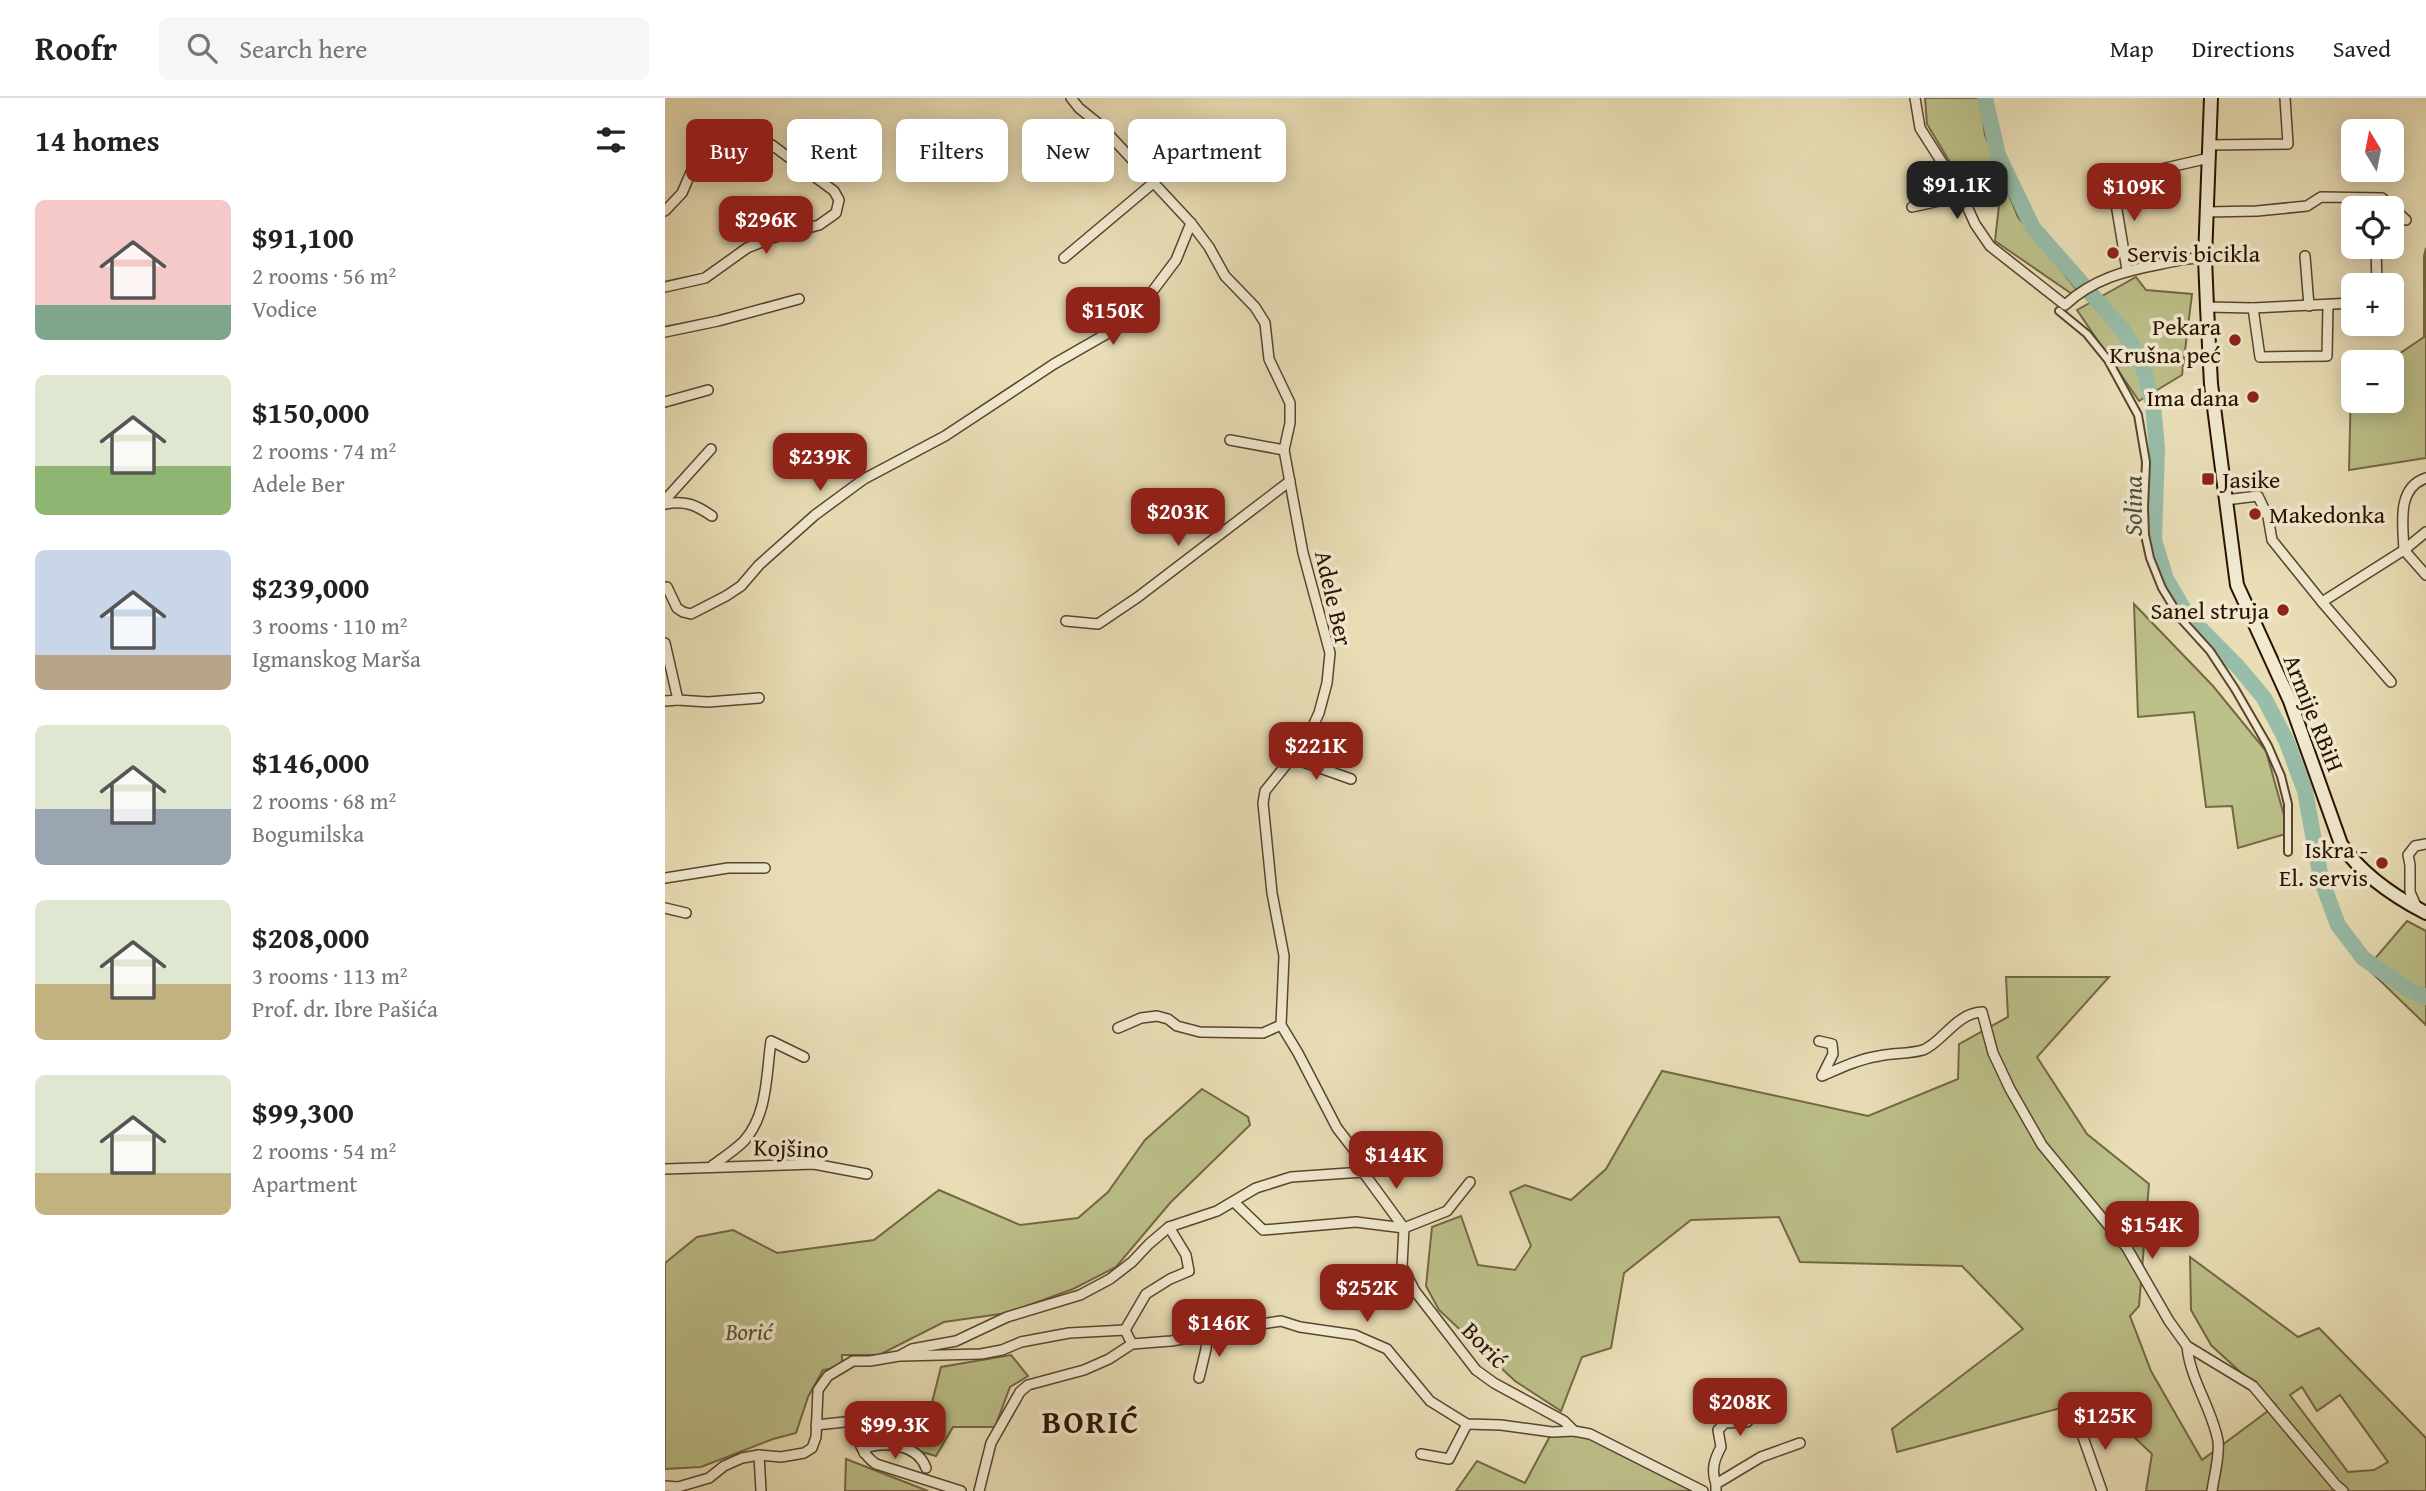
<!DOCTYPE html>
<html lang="en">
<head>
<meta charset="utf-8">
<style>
	body { margin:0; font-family:"Gentium Book Plus",serif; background:#f6f6f6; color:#222; height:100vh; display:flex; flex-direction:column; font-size:26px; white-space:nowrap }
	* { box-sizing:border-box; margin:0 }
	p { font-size:23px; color:#767676 }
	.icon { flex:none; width:38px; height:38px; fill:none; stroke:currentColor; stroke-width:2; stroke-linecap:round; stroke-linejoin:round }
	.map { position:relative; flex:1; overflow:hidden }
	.details { display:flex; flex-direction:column; background:#fff; width:665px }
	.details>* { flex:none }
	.top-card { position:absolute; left:21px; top:21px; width:665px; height:63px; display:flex; gap:14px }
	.needle { width:46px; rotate:350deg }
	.buttons { position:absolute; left:1676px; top:21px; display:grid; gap:14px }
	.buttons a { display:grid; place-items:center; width:63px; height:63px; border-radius:10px; background:#fff; box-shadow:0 4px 18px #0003; font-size:35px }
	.price { position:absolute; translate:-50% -60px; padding:0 16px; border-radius:14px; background:#8f2418; color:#fff; font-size:23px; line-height:46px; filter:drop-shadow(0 2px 4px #0008) }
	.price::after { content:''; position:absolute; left:50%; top:42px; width:21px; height:16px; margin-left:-10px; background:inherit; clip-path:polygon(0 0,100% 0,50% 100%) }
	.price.active { background:#222; color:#fff }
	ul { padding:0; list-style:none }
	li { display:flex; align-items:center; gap:21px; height:175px; padding:0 35px }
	li span { display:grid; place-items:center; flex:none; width:196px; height:140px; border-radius:10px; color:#555 }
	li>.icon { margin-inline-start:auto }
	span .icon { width:84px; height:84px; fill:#fffc; stroke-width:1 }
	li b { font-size:30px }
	h2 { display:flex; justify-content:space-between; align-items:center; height:84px; padding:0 35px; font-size:30px }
	.chip { padding:0 24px; border-radius:10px; background:#fff; box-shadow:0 4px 18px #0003; font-size:24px; line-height:63px }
	.chip.active { background:#8f2418; color:#fff }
	header { display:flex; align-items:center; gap:42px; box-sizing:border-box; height:98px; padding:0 35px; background:#fff; border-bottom:2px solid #e0e0e0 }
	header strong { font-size:33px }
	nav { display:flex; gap:38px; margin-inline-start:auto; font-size:24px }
	.search { width:490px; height:63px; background:#f6f6f6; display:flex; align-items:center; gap:18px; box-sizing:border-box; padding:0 24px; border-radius:10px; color:#767676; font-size:26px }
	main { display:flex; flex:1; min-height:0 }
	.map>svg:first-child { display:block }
	.green { fill:#bcc089; stroke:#746845; stroke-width:2; fill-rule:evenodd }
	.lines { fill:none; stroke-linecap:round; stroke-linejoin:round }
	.river { stroke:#98bda9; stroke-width:16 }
	.pedestrian-casing { stroke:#5a442e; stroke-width:10 }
	.minor-casing { stroke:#5a442e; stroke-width:12 }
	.secondary-casing { stroke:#2b1101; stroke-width:16 }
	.pedestrian { stroke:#f1ead0; stroke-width:6 }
	.minor { stroke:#f1ead0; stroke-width:9 }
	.secondary { stroke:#f1ead0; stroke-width:12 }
	.poi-dot { fill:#8f2418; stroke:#f1ead0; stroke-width:2.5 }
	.labels { text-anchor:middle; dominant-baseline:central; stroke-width:7; stroke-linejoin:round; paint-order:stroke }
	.poi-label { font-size:24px; fill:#2b1101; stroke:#f1ead0; text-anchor:end }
	.street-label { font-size:24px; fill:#2b1101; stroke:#f1ead0 }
	.park-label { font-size:24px; font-style:italic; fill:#5e4e31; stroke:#f1ead0 }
	.water-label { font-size:26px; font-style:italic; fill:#514d3c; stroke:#f1ead0 }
	.district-label { font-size:32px; font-weight:bold; letter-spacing:2px; fill:#2b1101; stroke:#f1ead0 }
</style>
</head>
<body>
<header>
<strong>Roofr</strong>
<div class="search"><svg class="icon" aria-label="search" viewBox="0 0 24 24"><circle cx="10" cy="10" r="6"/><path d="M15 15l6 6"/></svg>Search here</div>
<nav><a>Map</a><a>Directions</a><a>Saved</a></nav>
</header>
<main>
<section class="details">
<h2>14 homes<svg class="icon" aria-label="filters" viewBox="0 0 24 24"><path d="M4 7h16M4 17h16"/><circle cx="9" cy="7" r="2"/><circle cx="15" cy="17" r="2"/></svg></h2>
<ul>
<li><span style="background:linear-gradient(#f6c9c9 75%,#7fa58c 0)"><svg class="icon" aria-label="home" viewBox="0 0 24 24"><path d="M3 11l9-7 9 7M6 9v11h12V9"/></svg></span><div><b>$91,100</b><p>2 rooms · 56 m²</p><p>Vodice</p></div></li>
<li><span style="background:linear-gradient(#dfe7d0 65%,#8fb573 0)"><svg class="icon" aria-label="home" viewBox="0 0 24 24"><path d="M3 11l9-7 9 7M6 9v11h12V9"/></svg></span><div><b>$150,000</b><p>2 rooms · 74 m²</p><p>Adele Ber</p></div></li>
<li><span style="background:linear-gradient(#c9d6e8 75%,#b9a48a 0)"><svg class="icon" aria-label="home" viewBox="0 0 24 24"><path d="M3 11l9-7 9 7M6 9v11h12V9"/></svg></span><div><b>$239,000</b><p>3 rooms · 110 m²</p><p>Igmanskog Marša</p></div></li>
<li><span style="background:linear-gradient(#dfe7d0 60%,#9aa5b1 0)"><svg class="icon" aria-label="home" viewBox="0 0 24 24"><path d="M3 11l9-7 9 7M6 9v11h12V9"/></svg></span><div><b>$146,000</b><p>2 rooms · 68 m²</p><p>Bogumilska</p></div></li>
<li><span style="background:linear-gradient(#dfe7d0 60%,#c2b280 0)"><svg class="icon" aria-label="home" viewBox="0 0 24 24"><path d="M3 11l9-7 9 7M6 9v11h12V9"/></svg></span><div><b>$208,000</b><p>3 rooms · 113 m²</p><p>Prof. dr. Ibre Pašića</p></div></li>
<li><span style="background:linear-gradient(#dfe7d0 70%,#c2b280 0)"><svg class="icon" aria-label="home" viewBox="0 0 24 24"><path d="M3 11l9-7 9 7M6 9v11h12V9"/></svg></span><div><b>$99,300</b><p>2 rooms · 54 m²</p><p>Apartment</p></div></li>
</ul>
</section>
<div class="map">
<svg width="1761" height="1393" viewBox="0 0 1761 1393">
	<rect width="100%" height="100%" fill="#e9deb6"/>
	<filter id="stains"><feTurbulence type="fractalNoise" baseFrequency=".00286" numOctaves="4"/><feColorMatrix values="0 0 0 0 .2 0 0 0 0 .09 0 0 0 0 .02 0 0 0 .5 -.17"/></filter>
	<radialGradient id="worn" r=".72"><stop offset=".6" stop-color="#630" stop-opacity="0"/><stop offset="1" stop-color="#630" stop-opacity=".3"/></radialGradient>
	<g class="green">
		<polygon points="1260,0 1315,0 1320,37 1353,119 1412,192 1407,196 1330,143 1334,107 1310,106 1262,26"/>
		<polygon points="1761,150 1761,360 1684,372 1686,289 1689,287 1689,303 1727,303 1727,264 1722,264 1759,239 1759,158"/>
		<polygon points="1471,179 1481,192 1527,196 1517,277 1474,303 1412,212"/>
		<polygon points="1469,506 1548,588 1601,653 1624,735 1573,750 1567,708 1541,709 1529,614 1473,619"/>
		<polygon points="1742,823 1761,833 1761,927 1702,870"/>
		<path d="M1341 879H1444L1372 959 1422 1036 1484 1086 1474 1208 1465 1218 1486 1273 1537 1362 1611 1307 1546 1247 1526 1212 1525 1159 1633 1239 1654 1230 1761 1340V1393H1481L1487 1356 1429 1301 1232 1354 1227 1331 1358 1231 1297 1168 1135 1164 1114 1119 1026 1122 959 1175 946 1250 917 1259 896 1313 850 1283 774 1212 761 1188 767 1129 796 1118 813 1167 850 1172 866 1148 845 1094 860 1087 906 1102 941 1071 997 973 1203 1018 1293 981 1294 946 1343 919ZM1637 1289 1652 1313 1675 1297 1723 1364 1709 1372 1683 1374 1625 1297Z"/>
		<polygon points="537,991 583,1019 585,1027 505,1105 451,1169 408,1191 342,1215 279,1224 214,1257 177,1257 177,1269 158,1272 143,1299 131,1335 108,1341 36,1369 0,1371 0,1165 32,1139 68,1132 112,1155 209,1142 274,1092 355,1127 413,1120 443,1094 480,1042"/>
		<polygon points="346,1257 363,1278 345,1289 330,1329 288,1329 271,1358 214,1342 233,1337 259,1336 276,1269"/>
		<polygon points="925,1336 1038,1393 791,1393 812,1363 860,1385 885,1338"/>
		<polygon points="181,1361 263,1393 180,1393"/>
	</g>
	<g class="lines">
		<polyline class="river" points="1320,0 1333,57 1368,130 1457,231 1476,261 1488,307 1492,350 1489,442 1501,481 1522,517 1574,570 1599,600 1621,642 1640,693 1656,781 1673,827 1698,860 1744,892 1761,899"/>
		<g class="pedestrian-casing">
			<polyline id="pedestrian" points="1394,213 1422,236 1443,262 1473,317 1481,364 1479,409 1480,437 1485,460 1497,490 1516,521 1545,553 1570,591 1603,648 1616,678 1623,706 1623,754"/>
		</g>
		<g class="minor-casing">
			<g id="minor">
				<polyline points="406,0 414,10 435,27 526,125 544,149 560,178 590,209 600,225 604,261 625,305 625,325 619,352 638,455 665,555 662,585 654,615 642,641 600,693 598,705 607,795 619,858 616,927 633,955 672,1030 696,1061 698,1074 739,1130 737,1168 750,1193 811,1272 829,1285 899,1323 909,1333 925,1336 1038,1393"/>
				<path d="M1250 0 1255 30 1295 93 1310 126 1325 148 1400 207C1428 181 1459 173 1496 166 1511 163 1525 159 1540 160"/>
				<polyline points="1545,47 1623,46 1620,0"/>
				<polyline points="1447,82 1462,172"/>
				<polyline points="1440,84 1544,60"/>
				<polyline points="1247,109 1297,98"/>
				<polyline points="0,113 17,95 27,72 39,66 75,71 107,47 169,93 174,102 171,115 154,127 107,140 82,150 40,180 0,189"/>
				<polyline points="1541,114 1592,113 1642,108 1656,99 1717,100 1741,122"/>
				<polyline points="1711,149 1712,187"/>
				<polyline points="1640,158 1644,208"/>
				<polyline points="399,160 487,86"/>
				<polyline points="1542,209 1588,210 1689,205"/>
				<polyline points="1588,210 1595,259 1662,258 1663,207"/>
				<polyline points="0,234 53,223 134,201"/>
				<polyline points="0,304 43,292"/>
				<polyline points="565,342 619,352"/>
				<polyline points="0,402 46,351"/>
				<polyline points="1560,402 1593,398 1603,419 1607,442 1657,504 1739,452 1761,477"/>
				<path d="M0 406C20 402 31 407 47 418"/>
				<path d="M1739 452C1738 427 1731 390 1761 380"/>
				<polyline points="1739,452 1761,434"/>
				<polyline points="0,490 2,489 12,510 18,514 26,516 61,498 76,488 94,467 150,417 199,381 280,338 389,266 443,235 484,198 511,162 526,125"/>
				<polyline points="1657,504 1726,584"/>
				<polyline points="401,523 433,526 473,499 625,383"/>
				<polyline points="0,545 13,602 0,603"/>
				<polyline points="13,602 43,604 94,600"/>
				<polyline points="627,660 686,681"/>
				<polyline points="0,780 63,770 100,770"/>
				<polyline points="0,810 21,815"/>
				<polyline points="1752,810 1745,794 1745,767 1743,757 1750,748 1761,746"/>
				<polyline points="453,930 476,920 492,918 503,921 512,928 535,934 598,935 616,927"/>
				<path d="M1154 943 1167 946 1168 956 1157 978C1175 970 1194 961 1214 958 1228 955 1244 956 1258 952 1277 945 1291 915 1317 914L1328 955 1345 991 1377 1047 1462 1150 1504 1223 1522 1248 1588 1288 1671 1387 1678 1393"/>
				<path d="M48 1067C58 1060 70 1052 79 1043 103 1016 101 977 106 943L139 959"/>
				<polyline points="0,1071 149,1066 202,1076"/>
				<polyline points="569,1104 598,1132 691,1124 739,1130 782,1113 805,1084"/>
				<polyline points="460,1232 481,1196 505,1181 524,1173 521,1157 504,1129"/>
				<path d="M1522 1248C1525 1282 1547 1310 1553 1343 1555 1358 1549 1378 1547 1393"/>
				<polyline points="236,1258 316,1256 337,1252 356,1244 404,1235 460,1232 467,1246"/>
				<polyline points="534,1280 541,1251 542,1237"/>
				<polyline points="1413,1325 1437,1393"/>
				<path d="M151 1327 189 1323C193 1341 195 1355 211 1366L296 1393"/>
				<path d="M199 1355 203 1349C223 1344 253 1347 261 1370"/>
				<polyline points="756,1356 784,1361 802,1326"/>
				<polyline points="94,1357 96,1393"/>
				<path d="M1051 1386C1046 1372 1049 1362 1056 1349L1053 1332 1060 1325 1082 1324 1101 1303"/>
				<polyline points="0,1388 13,1389 44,1380 59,1368 77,1360 94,1357 116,1359 139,1355 147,1350 151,1339 153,1292 163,1278 188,1263 205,1263 234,1258 247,1251 291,1243 342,1219 415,1197 445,1181 467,1164 484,1146 504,1129 552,1113 591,1090 626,1079 698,1074"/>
				<polyline points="314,1393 326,1345 355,1294 363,1287 419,1272 444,1261 467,1246 506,1243 542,1237 556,1232 616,1223 635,1229 690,1237 722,1251 765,1303 802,1326 836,1327 887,1334 909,1333"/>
				<polyline points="1051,1393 1051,1386 1096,1359 1135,1345"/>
			</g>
		</g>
		<g class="secondary-casing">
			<path id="secondary" d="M1546 0 1540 160 1542 209 1546 286 1570 472 1572 487 1625 603 1676 746C1697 777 1728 798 1761 815"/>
		</g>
		<use href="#pedestrian" class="pedestrian"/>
		<use href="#minor" class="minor"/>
		<use href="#secondary" class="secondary"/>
	</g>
	<g class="poi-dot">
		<circle cx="1448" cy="155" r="7"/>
		<circle cx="1570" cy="242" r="7"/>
		<circle cx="1588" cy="299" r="7"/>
		<rect x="1536" y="374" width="14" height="14" rx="3.5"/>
		<circle cx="1590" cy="416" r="7"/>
		<circle cx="1618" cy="512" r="7"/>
		<circle cx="1717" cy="765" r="7"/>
	</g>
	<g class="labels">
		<g class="poi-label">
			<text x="1462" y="155" text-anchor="start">Servis bicikla</text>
			<text x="1556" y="228">Pekara<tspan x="1556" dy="28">Krušna peć</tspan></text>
			<text x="1574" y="299">Ima dana</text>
			<text x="1557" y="381" text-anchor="start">Jasike</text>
			<text x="1604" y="416" text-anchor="start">Makedonka</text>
			<text x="1604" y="512">Sanel struja</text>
			<text x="1703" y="751">Iskra -<tspan x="1703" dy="28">El. servis</tspan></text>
		</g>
		<g class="street-label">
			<text transform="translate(669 500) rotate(77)">Adele Ber</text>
			<text transform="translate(1649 615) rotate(68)">Armije RBiH</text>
			<text transform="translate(126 1050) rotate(2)">Kojšino</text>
			<text transform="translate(820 1247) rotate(46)">Borić</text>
		</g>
		<g class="park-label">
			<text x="84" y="1233">Borić</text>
		</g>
		<g class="water-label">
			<text transform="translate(1467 408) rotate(-90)">Solina</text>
		</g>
		<g class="district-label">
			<text x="426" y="1323">BORIĆ</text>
		</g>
	</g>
	<rect width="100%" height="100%" filter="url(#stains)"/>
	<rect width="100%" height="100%" fill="url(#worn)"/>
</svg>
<div class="buttons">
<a><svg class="needle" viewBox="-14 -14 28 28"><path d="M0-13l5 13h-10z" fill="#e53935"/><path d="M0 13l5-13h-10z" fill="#767676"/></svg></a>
<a><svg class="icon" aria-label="locate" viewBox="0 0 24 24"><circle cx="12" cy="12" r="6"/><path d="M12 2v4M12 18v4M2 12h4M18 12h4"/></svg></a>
<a>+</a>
<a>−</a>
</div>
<b class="price active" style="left:1292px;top:123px">$91.1K</b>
<b class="price" style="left:1469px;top:125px">$109K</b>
<b class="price" style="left:101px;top:158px">$296K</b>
<b class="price" style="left:448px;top:249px">$150K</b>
<b class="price" style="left:155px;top:395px">$239K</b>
<b class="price" style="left:513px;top:450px">$203K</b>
<b class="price" style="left:651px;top:684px">$221K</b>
<b class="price" style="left:731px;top:1093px">$144K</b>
<b class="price" style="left:1487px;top:1163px">$154K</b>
<b class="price" style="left:702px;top:1226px">$252K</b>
<b class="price" style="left:554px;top:1261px">$146K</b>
<b class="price" style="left:1075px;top:1340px">$208K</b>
<b class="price" style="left:1440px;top:1354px">$125K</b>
<b class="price" style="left:230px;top:1363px">$99.3K</b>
<div class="top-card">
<a class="chip active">Buy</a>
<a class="chip">Rent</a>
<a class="chip">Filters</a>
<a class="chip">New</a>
<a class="chip">Apartment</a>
</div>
</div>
</main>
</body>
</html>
